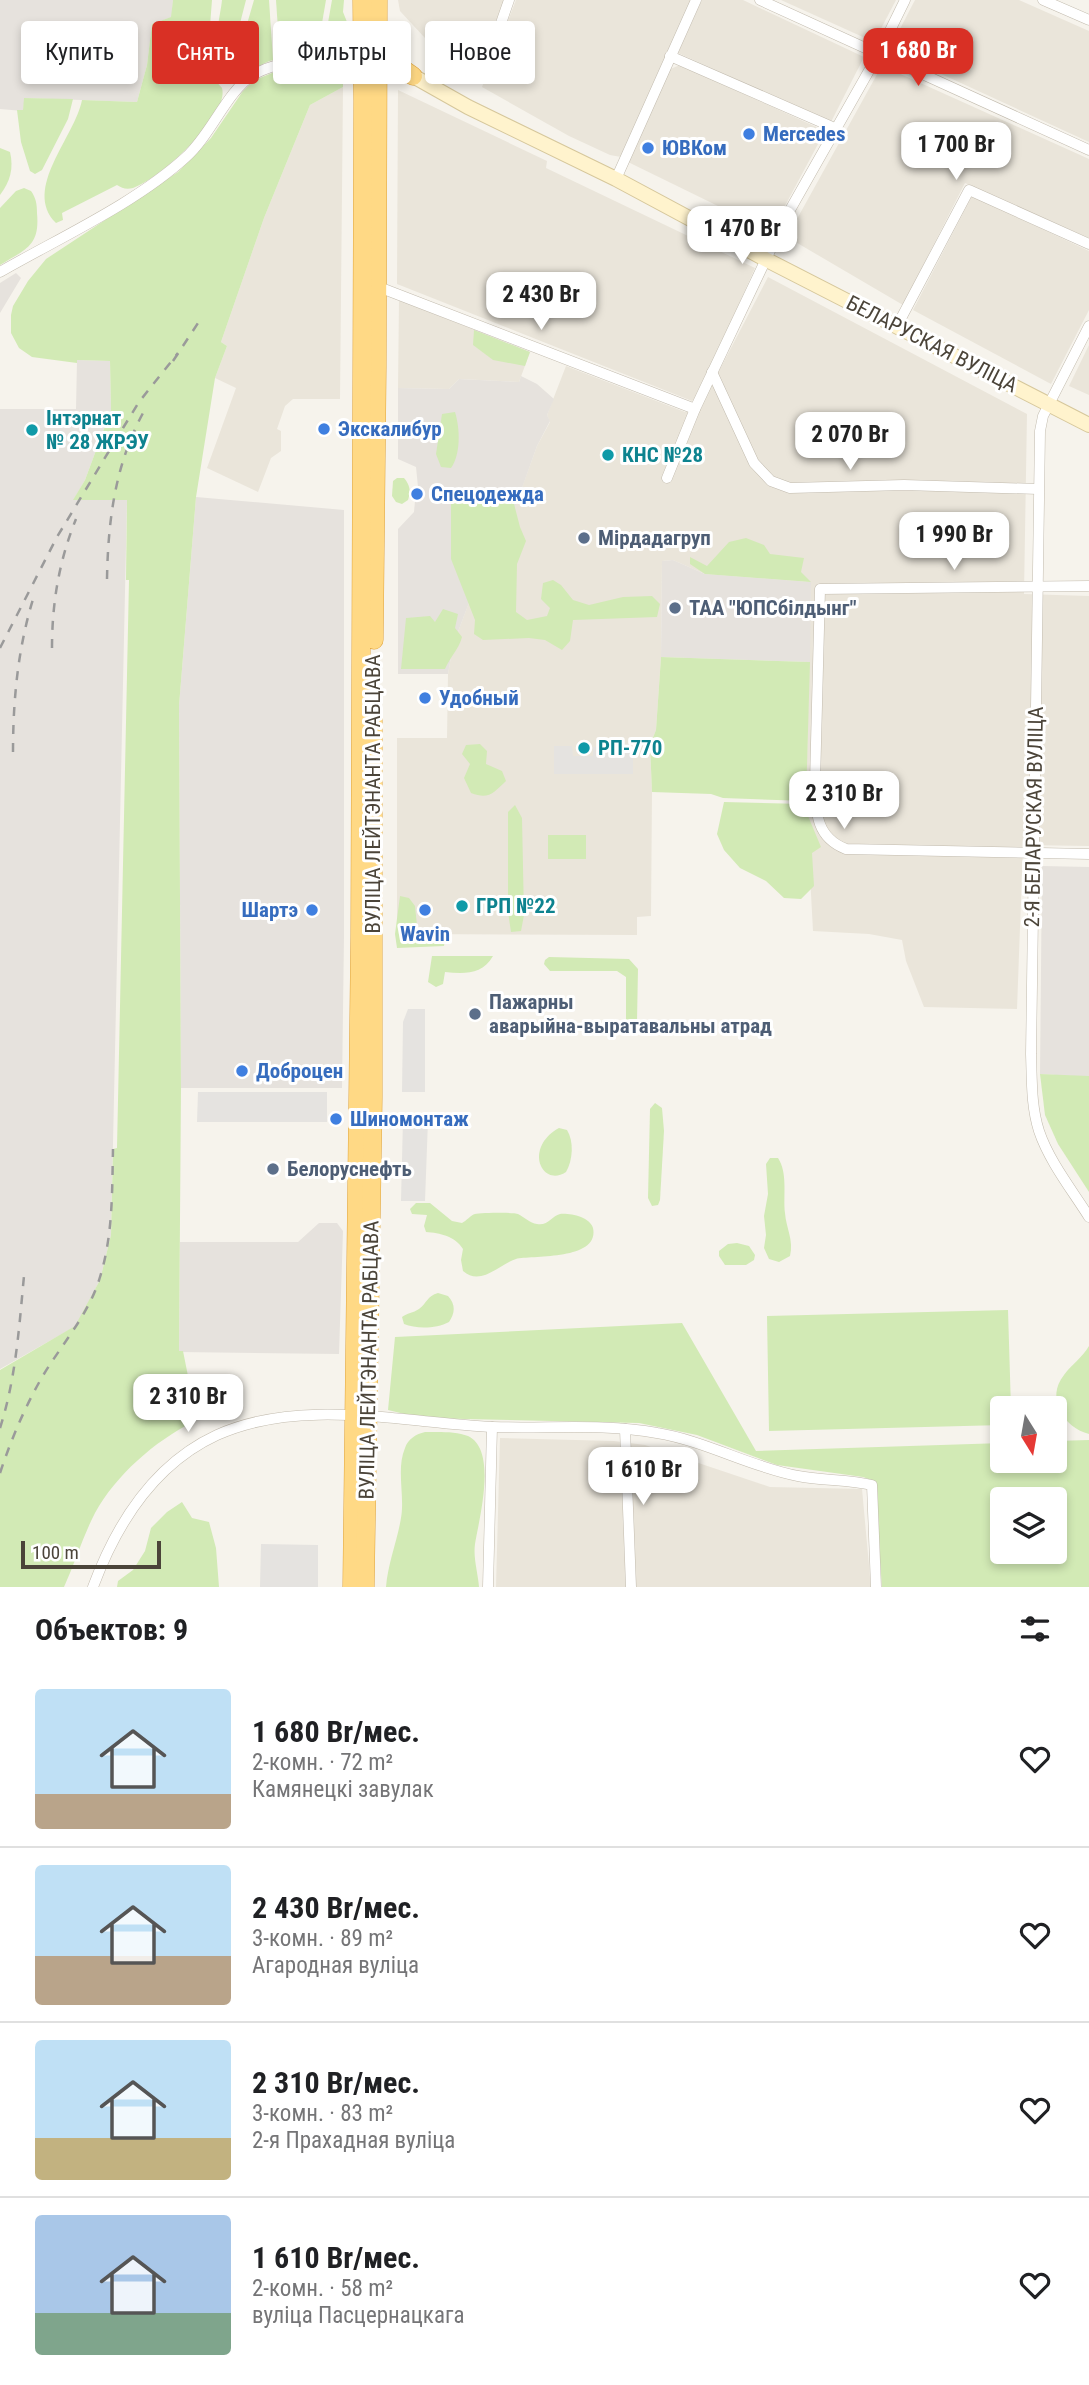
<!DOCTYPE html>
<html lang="ru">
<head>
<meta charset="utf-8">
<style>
	body { margin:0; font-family:"Roboto Condensed",sans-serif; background:#f2f2f2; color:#202124; height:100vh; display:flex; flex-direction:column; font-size:26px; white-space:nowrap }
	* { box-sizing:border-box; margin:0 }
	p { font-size:23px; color:#757577 }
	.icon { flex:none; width:38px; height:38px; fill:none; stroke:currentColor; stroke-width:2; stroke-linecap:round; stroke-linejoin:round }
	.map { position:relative; height:1587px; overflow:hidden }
	.side { display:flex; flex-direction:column; background:#fff; flex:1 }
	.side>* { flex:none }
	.top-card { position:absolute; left:21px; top:21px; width:700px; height:63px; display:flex; gap:14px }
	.needle { width:46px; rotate:169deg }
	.buttons { position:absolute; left:990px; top:1396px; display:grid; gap:14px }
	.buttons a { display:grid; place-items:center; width:77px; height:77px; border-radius:7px; background:#fff; box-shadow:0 4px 10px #0003; font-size:35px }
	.scale { position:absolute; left:21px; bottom:18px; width:140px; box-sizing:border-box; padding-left:7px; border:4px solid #4b4439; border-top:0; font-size:19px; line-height:24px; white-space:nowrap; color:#4b4439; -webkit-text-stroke:5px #fff; paint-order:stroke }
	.price { position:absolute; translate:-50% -60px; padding:0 16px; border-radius:14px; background:#fff; color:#222; font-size:23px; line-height:46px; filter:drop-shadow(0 2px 4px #0008) }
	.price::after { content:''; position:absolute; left:50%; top:42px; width:21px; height:16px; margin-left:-10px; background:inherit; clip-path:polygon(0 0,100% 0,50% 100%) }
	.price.on { background:#d93025; color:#fff }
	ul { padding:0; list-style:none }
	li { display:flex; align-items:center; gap:21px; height:175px; padding:0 35px }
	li+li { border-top:2px solid #e0e0e0 }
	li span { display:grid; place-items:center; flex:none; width:196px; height:140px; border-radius:7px; color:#555 }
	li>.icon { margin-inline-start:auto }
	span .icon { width:84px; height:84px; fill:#fffc; stroke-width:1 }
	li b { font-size:30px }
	h2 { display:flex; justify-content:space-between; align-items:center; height:84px; padding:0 35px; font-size:30px }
	.pill { padding:0 24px; border-radius:7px; background:#fff; box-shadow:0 4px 10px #0003; font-size:24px; line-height:63px }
	.pill.on { background:#d93025; color:#fff }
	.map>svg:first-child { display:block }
	.residential { fill:#eae5da }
	.industrial { fill:#e6e2dd }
	.green { fill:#d2eab5; fill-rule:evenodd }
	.parking { fill:#e5e3e0 }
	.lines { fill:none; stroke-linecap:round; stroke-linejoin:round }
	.minor-casing { stroke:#c2bbae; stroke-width:11 }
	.secondary-casing { stroke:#d6c79b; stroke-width:16 }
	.trunk-casing { stroke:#e0a43c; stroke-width:19 }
	.minor { stroke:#fff; stroke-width:10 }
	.secondary { stroke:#fff3cd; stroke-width:14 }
	.trunk { stroke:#ffd985; stroke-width:18 }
	.rail { stroke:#9a9a9a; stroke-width:2.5; stroke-dasharray:9 9; stroke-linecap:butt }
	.shop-dot { fill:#3f7fe0; stroke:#fff; stroke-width:2.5 }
	.culture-dot { fill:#0f9aa8; stroke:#fff; stroke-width:2.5 }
	.service-dot { fill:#5c6f8a; stroke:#fff; stroke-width:2.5 }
	.labels { text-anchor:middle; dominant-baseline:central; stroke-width:6; stroke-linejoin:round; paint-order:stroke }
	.shop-label { font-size:21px; font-weight:bold; fill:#366cbe; stroke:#fff; text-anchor:start }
	.street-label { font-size:21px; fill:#4b4439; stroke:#fff }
	.culture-label { font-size:21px; font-weight:bold; fill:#0d838f; stroke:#fff; text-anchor:start }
	.service-label { font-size:21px; font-weight:bold; fill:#4e5e75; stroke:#fff; text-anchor:start }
</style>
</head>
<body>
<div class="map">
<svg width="1089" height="1587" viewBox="0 0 1089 1587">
	<rect width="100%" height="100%" fill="#f6f3ec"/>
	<g class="residential">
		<polygon points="398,0 504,0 474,81 437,51 400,11"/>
		<polygon points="516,0 692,0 621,157 610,155 569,136 482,87"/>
		<polygon points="702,0 743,0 864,57 831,122 678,53"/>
		<polygon points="781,0 896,0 874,42"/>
		<polygon points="915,0 1019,0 1089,31 1089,142 889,50"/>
		<polygon points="680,65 825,131 771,232 628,162 668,70"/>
		<polygon points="885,67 1089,159 1089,238 965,183 903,305 787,237 880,69"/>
		<polygon points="343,87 340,399 293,399 285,406 277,429 281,431 281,451 271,458 258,492 207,468 236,388 215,378 227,346 221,342 264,218 310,105"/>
		<polygon points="398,90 547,161 546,168 755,268 698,395 692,401 397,284"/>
		<polygon points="972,196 1089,251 1089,310 1051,384 913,310"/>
		<polygon points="768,277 1027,414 1024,594 1089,596 1089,846 1023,845 1017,1009 924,1007 906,961 902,940 869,934 813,931 806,801 811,582 705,574 673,560 662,561 661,657 656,730 650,745 652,792 651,916 637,917 637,935 409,934 397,922 397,738 447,738 448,674 453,645 503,512 512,515 537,446 550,422 547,415 566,366 685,412 697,413"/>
		<polygon points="399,300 530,352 519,382 459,379 449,389 398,388"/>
		<polygon points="1089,345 1089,395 1069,386"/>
		<polygon points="500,1438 614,1441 645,1445 770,1487 862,1489 871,1587 496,1587"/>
	</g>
	<g class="industrial">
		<polygon points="0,0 173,0 172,17 152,24 147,65 137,102 25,98 23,111 0,109"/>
		<polygon points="16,273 21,278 0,313 0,283"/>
		<polygon points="77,360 110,361 111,410 85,480 74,499 127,500 111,1235 100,1280 76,1326 0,1369 0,409 76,409"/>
		<polygon points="521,376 537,384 554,399 547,415 550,421 537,446 512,516 503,513 453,645 448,674 398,674 398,529 414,512 415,501 412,500 412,488 418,487 416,467 398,459 398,388 449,389 459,379 519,382"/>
		<polygon points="196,497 344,510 344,936 342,1088 181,1088 179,706"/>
		<polygon points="673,560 705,574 811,582 810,662 661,657 662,561"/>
		<polygon points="1042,866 1089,867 1089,1077 1040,1074"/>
		<polygon points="319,1223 337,1223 343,1231 339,1354 179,1352 180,1242 298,1242"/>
	</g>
	<g class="green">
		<path d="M173 0H212L207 64 212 77 222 88C230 116 158 180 133 188 126 190 122 188 117 185L62 213 63 220 56 223C22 189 75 137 82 100L137 102 147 65 152 24 171 17Z"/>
		<path d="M222 0H246L237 35 223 65 219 66C211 50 220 19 222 0Z"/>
		<path d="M254 0H269L273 60C258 64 243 78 230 77L228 71 245 31Z"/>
		<polygon points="276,0 326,0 317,52 280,59"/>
		<polygon points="332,0 344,0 343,12 347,22 338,49 323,51"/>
		<path d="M335 63 343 79V87L310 105 264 218 221 342 227 346 215 378 196 497 179 706 181 1088 179 1351H183L189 1381 193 1422C155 1441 116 1475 95 1513 83 1536 75 1563 64 1587H0V1370L75 1326 100 1280 111 1235 113 1149 117 1148 129 580H126L127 500H73L85 480 111 410 110 361 77 360V363L32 357 19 348 11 333V315L13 306 28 281 46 259 178 172 211 138 243 91 255 80 272 73Z"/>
		<polygon points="24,98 73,99 68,119 42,170 35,174 30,171 21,142 17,110 23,110"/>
		<path d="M0 148 10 152C14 168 10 182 0 195Z"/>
		<path d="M24 188 31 191C36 198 37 204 37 213 40 246 26 249 0 265V208L16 191Z"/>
		<polygon points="474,330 530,352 525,366 493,360 473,345"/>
		<path d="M455 412C460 428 461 454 451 468L441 467 436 454 442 414Z"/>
		<path d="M397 478H404C410 485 411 491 408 500L402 504 396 502 392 496 393 481Z"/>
		<polygon points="472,490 513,500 520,527 526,541 517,564 516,612 527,620 547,616 550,608 541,599 543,583 553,580 561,585 573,600 589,605 623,597 652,596 660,604 657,617 573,620 570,641 562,650 545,640 529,638 483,640 474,634 475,620 451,559 451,493"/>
		<polygon points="746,538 764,545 770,554 804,558 801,572 811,582 705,574 690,564 690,557 707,566 729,542"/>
		<path d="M443 609 458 614 455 628 462 637C459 649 450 657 445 669H401L406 618 430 616 435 622Z"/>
		<polygon points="661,657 810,662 806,801 723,798 711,794 652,792 650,745 656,730"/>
		<path d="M480 744 487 751 486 764 502 771 506 781C493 793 489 800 471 793L464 778 470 764 462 754 466 745Z"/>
		<polygon points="724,802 803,804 821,847 812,853 814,886 801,899 784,898 766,881 740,868 724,850 717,834"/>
		<polygon points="515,805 522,818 524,915 521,931 511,932 508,912 508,812"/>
		<rect x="548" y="835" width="38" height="24"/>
		<polygon points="400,896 409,898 415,906 418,935 445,939 444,946 397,948 395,934"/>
		<path d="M432 956H493C482 975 464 974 445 972L443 984 436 987 428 982Z"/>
		<polygon points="549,957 629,959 638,969 637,1021 633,1028 628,1028 626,1025 626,977 617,971 550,971 544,964 545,960"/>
		<polygon points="1040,1074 1089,1076 1089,1192 1058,1144 1045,1115"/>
		<polygon points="655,1103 662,1108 664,1131 660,1200 658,1205 652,1206 648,1198 650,1109"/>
		<path d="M559 1128 567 1130C574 1141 573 1160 566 1172 542 1188 523 1148 559 1128Z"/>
		<path d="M770 1158H778C788 1173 783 1196 785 1213 786 1228 794 1240 790 1256L779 1262 769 1259 764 1248 766 1235 764 1216 768 1194 766 1164Z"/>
		<path d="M416 1203H430L452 1221 462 1223C466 1221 471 1215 475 1214 480 1213 514 1212 518 1214 524 1217 530 1223 537 1224 548 1226 552 1216 560 1214 570 1213 590 1217 593 1228 600 1261 532 1255 516 1259 499 1264 481 1287 463 1271L461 1260 463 1249C455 1236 440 1233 426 1232L424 1226 427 1215 412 1214 410 1209Z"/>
		<polygon points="737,1243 749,1246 755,1255 754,1260 746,1265 725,1265 719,1256 719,1251 728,1244"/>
		<path d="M438 1293 448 1296C456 1305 455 1313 449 1322 436 1329 416 1329 404 1324L402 1317C407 1313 413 1313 419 1309 427 1303 427 1296 438 1293Z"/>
		<polygon points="1008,1310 1011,1409 1003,1409 1003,1425 769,1431 767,1316"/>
		<path d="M682 1323 756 1451 1003 1443V1461H1055V1441L1089 1440V1587H882L874 1481 863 1477 777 1465 697 1435 639 1423 421 1418 388 1410 395 1337ZM1003 1500H1055V1552H1003Z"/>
		<path d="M1089 1346V1434C1064 1428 1045 1398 1064 1375 1072 1364 1082 1358 1089 1346Z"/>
		<path d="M425 1432C438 1432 456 1431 468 1436 498 1450 479 1519 475 1544 473 1558 478 1573 479 1587H386C388 1563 397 1542 401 1518 405 1496 396 1469 405 1448 408 1439 416 1434 425 1432Z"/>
		<polygon points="182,1502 192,1518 209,1522 216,1548 219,1587 117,1587 118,1581 133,1570 145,1551 151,1528 167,1512"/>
	</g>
	<g class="parking">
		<polygon points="554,746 572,746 573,756 593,756 593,747 633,747 633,774 554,774"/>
		<polygon points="408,1009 425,1009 425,1092 402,1092 403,1022"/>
		<polygon points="198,1092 327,1092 327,1122 197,1122"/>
		<polygon points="403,1119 428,1120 425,1201 401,1201"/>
		<polygon points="261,1544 318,1545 318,1587 260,1587"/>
	</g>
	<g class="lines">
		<g class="minor-casing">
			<g id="minor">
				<polyline points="760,0 1089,150"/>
				<polyline points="1043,0 1089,20"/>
				<polyline points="500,26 509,0"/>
				<polyline points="670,56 837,129"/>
				<polyline points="616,179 696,0"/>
				<path d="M0 272C59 238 136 203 186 157 211 135 227 91 253 75 281 58 330 57 362 56"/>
				<polyline points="376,286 695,409"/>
				<polyline points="897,326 969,190 1089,244"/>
				<path d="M1089 326 1043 416 1040 431 1031 1054C1032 1080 1031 1106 1039 1131 1049 1161 1072 1190 1089 1217"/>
				<polyline points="712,372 754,463 771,481 790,488 904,485 1038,489"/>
				<polyline points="667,478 695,409 786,217 879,53 905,0"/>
				<path d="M1089 586 820 589 815 782C816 811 815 837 846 849L1089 854"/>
				<polyline points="625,1429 631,1587"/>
				<path d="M93 1587C116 1525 154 1464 217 1435 301 1397 405 1423 493 1427 547 1429 604 1423 657 1433 706 1441 750 1467 798 1476 823 1481 848 1479 872 1485L876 1587"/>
				<polyline points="488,1587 492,1427"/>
			</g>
		</g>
		<g class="secondary-casing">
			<polyline id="secondary" points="406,72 468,107 616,179 767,260 1089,425"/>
		</g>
		<g class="trunk-casing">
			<g id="trunk">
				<polyline points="380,36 396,64 413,76"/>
				<polyline points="374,640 377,367 378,0"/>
				<polyline points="352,1587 360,937 363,101 362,0"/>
				<polyline points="365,1587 373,1097 373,717"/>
			</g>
		</g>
		<use href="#minor" class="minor"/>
		<use href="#secondary" class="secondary"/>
		<use href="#trunk" class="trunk"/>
		<g class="rail">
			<polyline points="173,361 202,317"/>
			<path d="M107 579C108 521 115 465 143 413"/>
			<polyline points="0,648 57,537 123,428 139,402 178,353"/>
			<path d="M52 648C52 603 59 561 76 519"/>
			<path d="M13 752C13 699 18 647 34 596"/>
			<path d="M0 1428C16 1378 19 1328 24 1276"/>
			<path d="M0 1473C11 1440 24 1409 41 1379 60 1346 89 1315 100 1277 113 1235 112 1192 113 1149"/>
		</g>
	</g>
	<g class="shop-dot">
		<circle cx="749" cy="134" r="7"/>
		<circle cx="648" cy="148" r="7"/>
		<circle cx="324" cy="429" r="7"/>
		<circle cx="417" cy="494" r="7"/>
		<circle cx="425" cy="698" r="7"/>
		<circle cx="312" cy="910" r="7"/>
		<circle cx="425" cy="910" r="7"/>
		<circle cx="242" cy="1071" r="7"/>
		<circle cx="336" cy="1119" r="7"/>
	</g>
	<g class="culture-dot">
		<circle cx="32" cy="430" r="7"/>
		<circle cx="608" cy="455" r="7"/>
		<circle cx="584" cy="748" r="7"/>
		<circle cx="462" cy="906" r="7"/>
	</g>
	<g class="service-dot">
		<circle cx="584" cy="538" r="7"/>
		<circle cx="675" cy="608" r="7"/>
		<circle cx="475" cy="1014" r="7"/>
		<circle cx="273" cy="1169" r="7"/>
	</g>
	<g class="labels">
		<g class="shop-label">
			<text x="763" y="134">Mercedes</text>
			<text x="662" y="148">ЮВКом</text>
			<text x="338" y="429">Экскалибур</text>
			<text x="431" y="494">Спецодежда</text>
			<text x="439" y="698">Удобный</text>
			<text x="298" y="910" text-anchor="end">Шартэ</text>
			<text x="425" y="934" text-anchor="middle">Wavin</text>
			<text x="256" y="1071">Доброцен</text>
			<text x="350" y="1119">Шиномонтаж</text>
		</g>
		<g class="street-label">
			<text transform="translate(932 344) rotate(27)">БЕЛАРУСКАЯ ВУЛІЦА</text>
			<text transform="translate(373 794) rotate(-90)">ВУЛІЦА ЛЕЙТЭНАНТА РАБЦАВА</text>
			<text transform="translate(1034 817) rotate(-89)">2-Я БЕЛАРУСКАЯ ВУЛІЦА</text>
			<text transform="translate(369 1360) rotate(-89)">ВУЛІЦА ЛЕЙТЭНАНТА РАБЦАВА</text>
		</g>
		<g class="culture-label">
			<text x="46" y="418">Інтэрнат<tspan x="46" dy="24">№ 28 ЖРЭУ</tspan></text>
			<text x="622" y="455">КНС №28</text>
			<text x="598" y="748">РП-770</text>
			<text x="476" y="906">ГРП №22</text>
		</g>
		<g class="service-label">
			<text x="598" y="538">Мірдадагруп</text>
			<text x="689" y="608">ТАА "ЮПСбілдынг"</text>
			<text x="489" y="1002">Пажарны<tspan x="489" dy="24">аварыйна-выратавальны атрад</tspan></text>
			<text x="287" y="1169">Белоруснефть</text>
		</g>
	</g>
</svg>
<div class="buttons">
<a><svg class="needle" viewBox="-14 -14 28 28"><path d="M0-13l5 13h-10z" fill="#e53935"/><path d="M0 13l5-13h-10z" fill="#757577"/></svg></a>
<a><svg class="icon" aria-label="layers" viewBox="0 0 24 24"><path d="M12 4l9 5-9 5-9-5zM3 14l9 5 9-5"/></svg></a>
</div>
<div class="scale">100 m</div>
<b class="price on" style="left:918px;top:88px">1 680 Br</b>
<b class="price" style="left:956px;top:182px">1 700 Br</b>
<b class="price" style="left:742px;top:266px">1 470 Br</b>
<b class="price" style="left:541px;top:332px">2 430 Br</b>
<b class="price" style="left:850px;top:472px">2 070 Br</b>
<b class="price" style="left:954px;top:572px">1 990 Br</b>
<b class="price" style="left:844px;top:831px">2 310 Br</b>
<b class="price" style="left:188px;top:1434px">2 310 Br</b>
<b class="price" style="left:643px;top:1507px">1 610 Br</b>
<div class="top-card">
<a class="pill">Купить</a>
<a class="pill on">Снять</a>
<a class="pill">Фильтры</a>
<a class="pill">Новое</a>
</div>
</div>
<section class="side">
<h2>Объектов: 9<svg class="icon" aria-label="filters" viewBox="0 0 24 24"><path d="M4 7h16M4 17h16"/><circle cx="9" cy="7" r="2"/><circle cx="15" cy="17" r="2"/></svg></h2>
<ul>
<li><span style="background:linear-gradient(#bfe0f5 75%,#b9a48a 0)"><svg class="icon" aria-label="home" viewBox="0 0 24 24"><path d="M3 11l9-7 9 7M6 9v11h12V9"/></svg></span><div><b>1 680 Br/мес.</b><p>2-комн. · 72 m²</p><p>Камянецкі завулак</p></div><svg class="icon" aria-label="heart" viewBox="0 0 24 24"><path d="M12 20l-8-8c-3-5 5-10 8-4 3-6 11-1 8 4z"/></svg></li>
<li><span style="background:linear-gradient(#bfe0f5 65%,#b9a48a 0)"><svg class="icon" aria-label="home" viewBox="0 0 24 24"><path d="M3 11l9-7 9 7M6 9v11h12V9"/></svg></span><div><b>2 430 Br/мес.</b><p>3-комн. · 89 m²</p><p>Агародная вуліца</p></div><svg class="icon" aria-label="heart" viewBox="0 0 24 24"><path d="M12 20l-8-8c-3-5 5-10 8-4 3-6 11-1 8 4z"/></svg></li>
<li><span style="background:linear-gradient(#bfe0f5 70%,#c2b280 0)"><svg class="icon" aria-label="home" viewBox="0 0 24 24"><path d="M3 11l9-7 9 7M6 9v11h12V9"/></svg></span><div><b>2 310 Br/мес.</b><p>3-комн. · 83 m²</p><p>2-я Прахадная вуліца</p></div><svg class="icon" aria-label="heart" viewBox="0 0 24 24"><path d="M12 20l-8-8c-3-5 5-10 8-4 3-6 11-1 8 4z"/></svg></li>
<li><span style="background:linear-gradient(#a9c7e8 70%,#7fa58c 0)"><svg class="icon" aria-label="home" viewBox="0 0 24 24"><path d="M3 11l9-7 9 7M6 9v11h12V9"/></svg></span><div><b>1 610 Br/мес.</b><p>2-комн. · 58 m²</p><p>вуліца Пасцернацкага</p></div><svg class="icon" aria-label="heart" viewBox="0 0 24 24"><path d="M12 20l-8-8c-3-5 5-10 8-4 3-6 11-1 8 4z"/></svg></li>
</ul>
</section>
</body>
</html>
